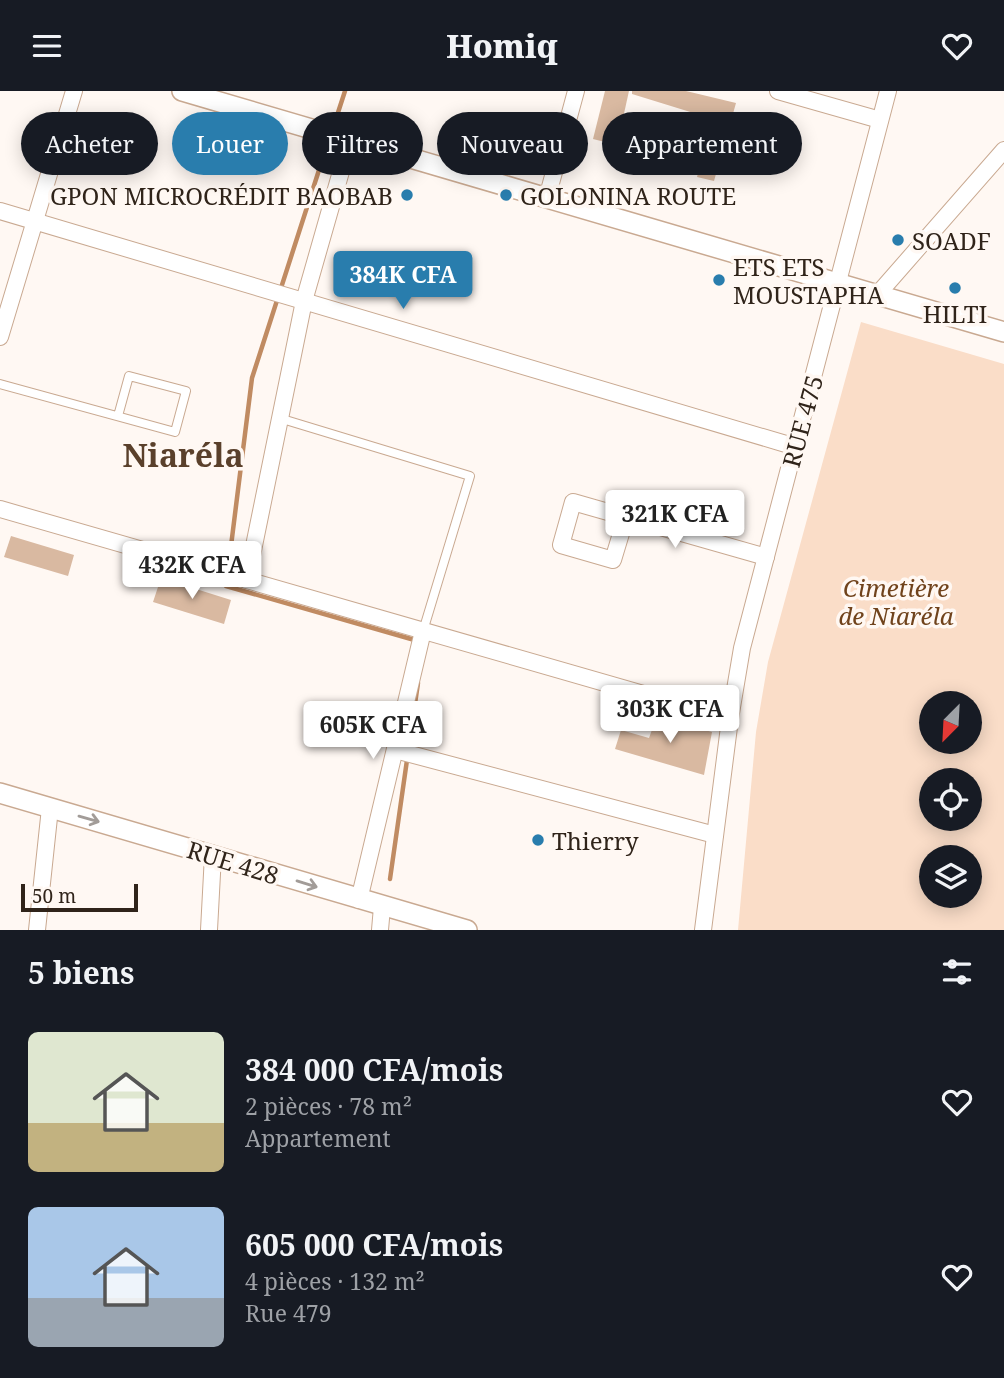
<!DOCTYPE html>
<html lang="fr">
<head>
<meta charset="utf-8">
<style>
	body { margin:0; font-family:"Noto Serif",serif; background:#242831; color:#f1f3f6; height:100vh; display:flex; flex-direction:column; font-size:26px; white-space:nowrap }
	* { box-sizing:border-box; margin:0 }
	p { font-size:23px; color:#9ea1a6 }
	.icon { flex:none; width:38px; height:38px; fill:none; stroke:currentColor; stroke-width:2; stroke-linecap:round; stroke-linejoin:round }
	.map { position:relative; height:839px; overflow:hidden }
	.drawer { display:flex; flex-direction:column; background:#171b24; flex:1 }
	.drawer>* { flex:none }
	.hud { position:absolute; left:21px; top:21px; width:962px; height:63px; display:flex; gap:14px }
	.needle { width:46px; rotate:204deg }
	.fabs { position:absolute; left:919px; top:600px; display:grid; gap:14px }
	.fabs a { display:grid; place-items:center; width:63px; height:63px; border-radius:50%; background:#171b24; box-shadow:0 4px 18px #0003; font-size:35px }
	.scale { position:absolute; left:21px; bottom:18px; width:117px; box-sizing:border-box; padding-left:7px; border:4px solid #30241a; border-top:0; font-size:19px; line-height:24px; white-space:nowrap; color:#30241a; -webkit-text-stroke:5px #fff8f3; paint-order:stroke }
	.price { position:absolute; translate:-50% -60px; padding:0 16px; border-radius:7px; background:#fff; color:#222; font-size:23px; line-height:46px; filter:drop-shadow(0 2px 4px #0008) }
	.price::after { content:''; position:absolute; left:50%; top:42px; width:21px; height:16px; margin-left:-10px; background:inherit; clip-path:polygon(0 0,100% 0,50% 100%) }
	.price.on { background:#297dad; color:#fff }
	ul { padding:0; list-style:none }
	li { display:flex; align-items:center; gap:21px; height:175px; padding:0 28px }
	li span { display:grid; place-items:center; flex:none; width:196px; height:140px; border-radius:10px; color:#555 }
	li>.icon { margin-inline-start:auto }
	span .icon { width:84px; height:84px; fill:#fffc; stroke-width:1 }
	li b { font-size:30px }
	h2 { display:flex; justify-content:space-between; align-items:center; height:84px; padding:0 28px; font-size:30px }
	.pill { padding:0 24px; border-radius:32px; background:#171b24; box-shadow:0 4px 18px #0003; font-size:24px; line-height:63px }
	.pill.on { background:#297dad; color:#fff }
	header { display:flex; justify-content:space-between; align-items:center; height:91px; padding:0 28px; background:#171b24; font-size:32px; font-weight:800 }
	.map>svg:first-child { display:block }
	.green { fill:#faddc8; fill-rule:evenodd }
	.lines { fill:none; stroke-linecap:round; stroke-linejoin:round }
	.stream { stroke:#c08b62; stroke-width:4.5 }
	.building { fill:#d9b9a1 }
	.service-casing { stroke:#c9a991; stroke-width:10 }
	.minor-casing { stroke:#c9a991; stroke-width:18 }
	.tertiary-casing { stroke:#c9a991; stroke-width:22 }
	.service { stroke:#fff; stroke-width:8 }
	.minor { stroke:#fff; stroke-width:16 }
	.tertiary { stroke:#fff; stroke-width:19 }
	.oneway { stroke:#a29c98 }
	.poi-dot { fill:#297dad; stroke:#fff8f3; stroke-width:2.5 }
	.labels { text-anchor:middle; dominant-baseline:central; stroke-width:7; stroke-linejoin:round; paint-order:stroke }
	.poi-label { font-size:24px; fill:#30241a; stroke:#fff8f3; text-anchor:start }
	.street-label { font-size:24px; fill:#30241a; stroke:#fff8f3 }
	.park-label { font-size:24px; font-style:italic; fill:#70431c; stroke:#fff8f3 }
	.district-label { font-size:32px; font-weight:bold; fill:#5a402b; stroke:#fff8f3 }
</style>
</head>
<body>
<header><svg class="icon" aria-label="menu" viewBox="0 0 24 24"><path d="M4 6h16M4 12h16M4 18h16"/></svg>Homiq<svg class="icon" aria-label="heart" viewBox="0 0 24 24"><path d="M12 20l-8-8c-3-5 5-10 8-4 3-6 11-1 8 4z"/></svg></header>
<div class="map">
<svg width="1004" height="839" viewBox="0 0 1004 839">
	<rect width="100%" height="100%" fill="#fff8f3"/>
	<path class="green" d="M861 231 1004 273V839H738L756 641 768 571ZM931 612H970V651H931ZM931 690H970V728H931ZM931 766H970V805H931Z"/>
	<g class="lines">
		<g class="stream">
			<polyline points="332,40 345,0"/>
			<polyline points="329,48 252,287 226,495 418,550"/>
			<polyline points="390,788 418,592"/>
		</g>
	</g>
	<g class="building">
		<polygon points="605,0 629,0 617,54 593,48"/>
		<polygon points="632,0 686,0 736,12 714,90 697,86 713,28 632,3"/>
		<polygon points="11,445 74,464 68,485 4,466"/>
		<polygon points="161,487 231,509 224,533 153,511"/>
		<polygon points="657,625 712,641 704,684 615,658 621,639 649,647"/>
	</g>
	<g class="lines">
		<g class="service-casing">
			<g id="service">
				<polyline points="0,293 175,341 186,300 129,285 118,325"/>
				<polyline points="279,327 470,385 423,540"/>
			</g>
		</g>
		<g class="minor-casing">
			<g id="minor">
				<polyline points="778,0 880,29"/>
				<polyline points="547,107 576,0"/>
				<polyline points="0,120 796,356"/>
				<polyline points="877,204 1004,59"/>
				<polyline points="0,246 74,0"/>
				<polyline points="0,418 730,628"/>
				<polyline points="626,426 613,469 561,454 573,411 766,466"/>
				<polyline points="247,489 304,210 350,49"/>
				<polyline points="395,659 715,744"/>
				<polyline points="359,809 423,540"/>
				<polyline points="37,839 50,717"/>
				<polyline points="209,839 213,764"/>
				<polyline points="380,839 382,816"/>
				<polyline points="703,839 730,628 742,557 888,0"/>
			</g>
		</g>
		<g class="tertiary-casing">
			<g id="tertiary">
				<polyline points="182,0 1004,241"/>
				<polyline points="0,702 467,839"/>
			</g>
		</g>
		<use href="#service" class="service"/>
		<use href="#minor" class="minor"/>
		<use href="#tertiary" class="tertiary"/>
	</g>
	<defs><path id="oneway-shaft" d="M-6 0H5M1.5-3L5.5 0L1.5 3" fill="none" stroke-width="1.6" stroke-linecap="round" stroke-linejoin="round" transform="scale(1.75)"/></defs>
	<g class="oneway">
		<use href="#oneway-shaft" transform="translate(89 728) rotate(16)"/>
		<use href="#oneway-shaft" transform="translate(307 793) rotate(17)"/>
	</g>
	<g class="poi-dot">
		<circle cx="407" cy="104" r="7"/>
		<circle cx="506" cy="104" r="7"/>
		<circle cx="898" cy="149" r="7"/>
		<circle cx="719" cy="189" r="7"/>
		<circle cx="955" cy="197" r="7"/>
		<circle cx="538" cy="749" r="7"/>
	</g>
	<g class="labels">
		<g class="poi-label">
			<text x="393" y="104" text-anchor="end">GPON MICROCRÉDIT BAOBAB</text>
			<text x="520" y="104">GOLONINA ROUTE</text>
			<text x="912" y="149">SOADF</text>
			<text x="733" y="175">ETS ETS<tspan x="733" dy="28">MOUSTAPHA</tspan></text>
			<text x="955" y="222" text-anchor="middle">HILTI</text>
			<text x="552" y="749">Thierry</text>
		</g>
		<g class="street-label">
			<text transform="translate(802 330) rotate(-75)">RUE 475</text>
			<text transform="translate(233 771) rotate(17)">RUE 428</text>
		</g>
		<g class="park-label">
			<text x="896" y="496">Cimetière<tspan x="896" dy="28">de Niaréla</tspan></text>
		</g>
		<g class="district-label">
			<text x="183" y="363">Niaréla</text>
		</g>
	</g>
</svg>
<div class="fabs">
<a><svg class="needle" viewBox="-14 -14 28 28"><path d="M0-13l5 13h-10z" fill="#e53935"/><path d="M0 13l5-13h-10z" fill="#9ea1a6"/></svg></a>
<a><svg class="icon" aria-label="locate" viewBox="0 0 24 24"><circle cx="12" cy="12" r="6"/><path d="M12 2v4M12 18v4M2 12h4M18 12h4"/></svg></a>
<a><svg class="icon" aria-label="layers" viewBox="0 0 24 24"><path d="M12 4l9 5-9 5-9-5zM3 14l9 5 9-5"/></svg></a>
</div>
<div class="scale">50 m</div>
<b class="price on" style="left:403px;top:220px">384K CFA</b>
<b class="price" style="left:675px;top:459px">321K CFA</b>
<b class="price" style="left:192px;top:510px">432K CFA</b>
<b class="price" style="left:670px;top:654px">303K CFA</b>
<b class="price" style="left:373px;top:670px">605K CFA</b>
<div class="hud">
<a class="pill">Acheter</a>
<a class="pill on">Louer</a>
<a class="pill">Filtres</a>
<a class="pill">Nouveau</a>
<a class="pill">Appartement</a>
</div>
</div>
<section class="drawer">
<h2>5 biens<svg class="icon" aria-label="filters" viewBox="0 0 24 24"><path d="M4 7h16M4 17h16"/><circle cx="9" cy="7" r="2"/><circle cx="15" cy="17" r="2"/></svg></h2>
<ul>
<li><span style="background:linear-gradient(#dfe7d0 65%,#c2b280 0)"><svg class="icon" aria-label="home" viewBox="0 0 24 24"><path d="M3 11l9-7 9 7M6 9v11h12V9"/></svg></span><div><b>384 000 CFA/mois</b><p>2 pièces · 78 m²</p><p>Appartement</p></div><svg class="icon" aria-label="heart" viewBox="0 0 24 24"><path d="M12 20l-8-8c-3-5 5-10 8-4 3-6 11-1 8 4z"/></svg></li>
<li><span style="background:linear-gradient(#a9c7e8 65%,#9aa5b1 0)"><svg class="icon" aria-label="home" viewBox="0 0 24 24"><path d="M3 11l9-7 9 7M6 9v11h12V9"/></svg></span><div><b>605 000 CFA/mois</b><p>4 pièces · 132 m²</p><p>Rue 479</p></div><svg class="icon" aria-label="heart" viewBox="0 0 24 24"><path d="M12 20l-8-8c-3-5 5-10 8-4 3-6 11-1 8 4z"/></svg></li>
</ul>
</section>
</body>
</html>
